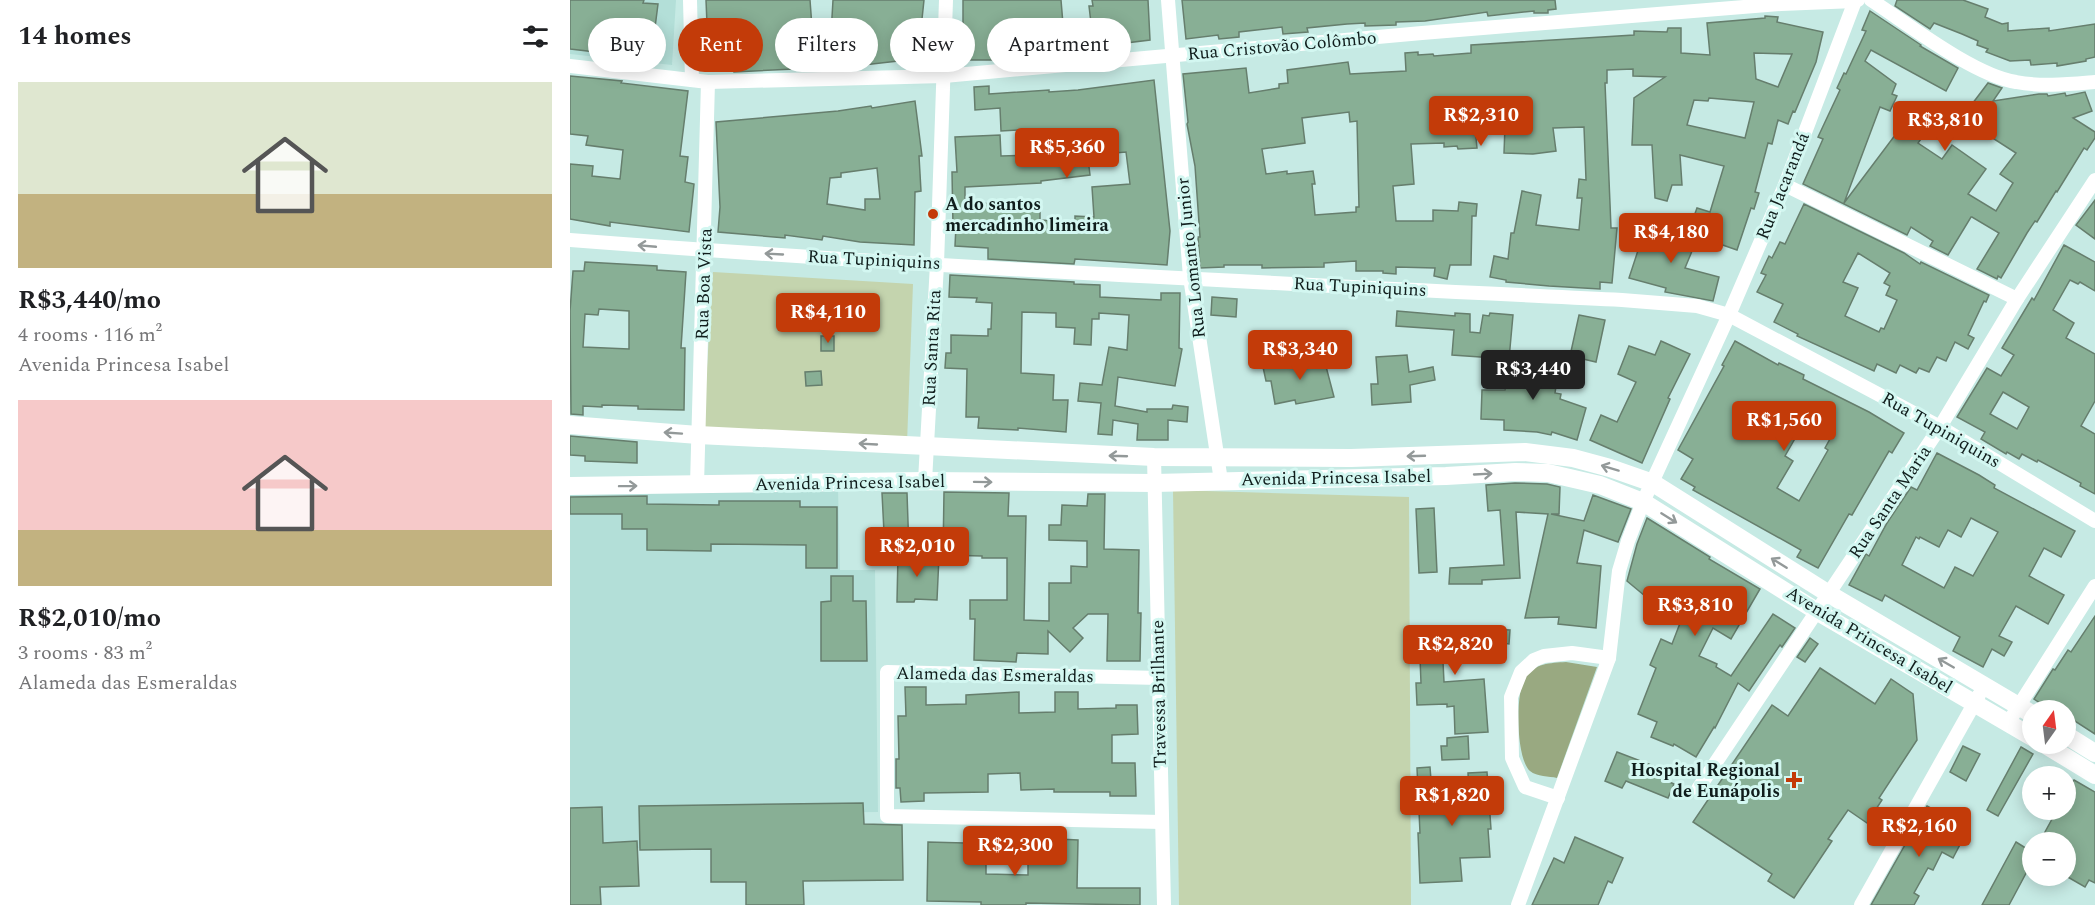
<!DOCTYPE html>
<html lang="en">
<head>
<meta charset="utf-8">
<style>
	body { margin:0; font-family:Spectral,serif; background:#f2f2f2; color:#202124; height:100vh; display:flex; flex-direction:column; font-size:22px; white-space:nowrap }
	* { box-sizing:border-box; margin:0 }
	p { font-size:20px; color:#757577 }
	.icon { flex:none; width:33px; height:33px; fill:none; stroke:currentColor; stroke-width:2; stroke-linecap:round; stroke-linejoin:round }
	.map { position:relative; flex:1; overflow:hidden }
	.drawer { display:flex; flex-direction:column; background:#fff; width:570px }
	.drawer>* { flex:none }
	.banner { position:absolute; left:18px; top:18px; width:570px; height:54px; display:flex; gap:12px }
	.needle { width:39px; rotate:14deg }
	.controls { position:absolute; left:1452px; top:700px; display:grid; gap:12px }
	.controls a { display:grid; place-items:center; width:54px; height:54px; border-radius:50%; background:#fff; box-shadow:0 3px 15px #0003; font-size:30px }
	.price { position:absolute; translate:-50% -51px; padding:0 14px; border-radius:6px; background:#c33b09; color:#fff; font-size:20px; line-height:39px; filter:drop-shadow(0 2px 3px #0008) }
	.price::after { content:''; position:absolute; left:50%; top:36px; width:18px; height:14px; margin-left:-9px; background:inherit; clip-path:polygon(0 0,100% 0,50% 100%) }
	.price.active { background:#222; color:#fff }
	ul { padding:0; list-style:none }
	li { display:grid; align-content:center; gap:12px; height:318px; padding:0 18px }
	li span { display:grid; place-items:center; height:186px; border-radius:0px; color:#555 }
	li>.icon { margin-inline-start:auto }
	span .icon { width:108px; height:108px; fill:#fffc; stroke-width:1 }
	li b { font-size:26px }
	h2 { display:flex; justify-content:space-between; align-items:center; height:72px; padding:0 18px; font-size:26px }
	.pill { padding:0 21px; border-radius:27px; background:#fff; box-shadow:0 3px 15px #0003; font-size:21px; line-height:54px }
	.pill.active { background:#c33b09; color:#fff }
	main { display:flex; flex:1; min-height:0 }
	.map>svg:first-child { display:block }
	.built { fill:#b3dfd8 }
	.green { fill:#c4d4ae }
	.forest { fill:#99a981 }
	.building { fill:#88af95; stroke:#667e6d; stroke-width:1.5; fill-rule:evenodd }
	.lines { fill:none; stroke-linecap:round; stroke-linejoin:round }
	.minor { stroke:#fff; stroke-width:14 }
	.secondary { stroke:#fff; stroke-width:18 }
	.oneway { stroke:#939999 }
	.poi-dot { fill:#c33b09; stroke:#d3f7f1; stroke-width:2 }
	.labels { text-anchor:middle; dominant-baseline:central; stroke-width:6; stroke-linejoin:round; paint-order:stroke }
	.street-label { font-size:18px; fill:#101d1c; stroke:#d3f7f1 }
	.poi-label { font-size:18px; font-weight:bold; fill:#101d1c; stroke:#d3f7f1; text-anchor:start }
</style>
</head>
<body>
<main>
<section class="drawer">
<h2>14 homes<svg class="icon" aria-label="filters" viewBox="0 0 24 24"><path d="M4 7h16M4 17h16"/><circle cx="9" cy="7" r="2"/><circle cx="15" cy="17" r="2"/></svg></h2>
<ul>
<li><span style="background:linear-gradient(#dfe7d0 60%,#c2b280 0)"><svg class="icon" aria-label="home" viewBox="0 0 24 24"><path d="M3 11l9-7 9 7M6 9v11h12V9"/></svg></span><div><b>R$3,440/mo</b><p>4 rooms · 116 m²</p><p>Avenida Princesa Isabel</p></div></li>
<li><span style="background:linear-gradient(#f6c9c9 70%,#c2b280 0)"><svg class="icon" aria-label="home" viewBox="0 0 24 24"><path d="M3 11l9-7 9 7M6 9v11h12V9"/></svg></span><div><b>R$2,010/mo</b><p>3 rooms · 83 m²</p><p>Alameda das Esmeraldas</p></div></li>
</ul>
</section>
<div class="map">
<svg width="1525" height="905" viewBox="0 0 1525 905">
	<rect width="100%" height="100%" fill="#c6eae4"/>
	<g class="built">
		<polygon points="0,0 106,0 102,65 0,54"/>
		<polygon points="268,489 270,570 305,570 308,812 78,815 77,848 0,851 0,493"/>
	</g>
	<g class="green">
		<polygon points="143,272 343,284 337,443 133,430"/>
		<polygon points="603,490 839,497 841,905 609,905"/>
	</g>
	<path class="forest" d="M996 662 1027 667 987 778C979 776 967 777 960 771 946 759 945 693 955 678 965 663 980 663 996 662Z"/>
	<g class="building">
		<polygon points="0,0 74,0 73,3 88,4 81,59 55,56 54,63 33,61 34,53 0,49"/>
		<polygon points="136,0 240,0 245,68 164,72 163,59 133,62 132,48 138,48"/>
		<polygon points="263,0 354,0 352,19 356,19 355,34 352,34 354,58 259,69"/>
		<polygon points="393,0 491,0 493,24 521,23 519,6 523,6 522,0 578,0 580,40 523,47 494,47 495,56 472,58 472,52 442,54 442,61 426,62 426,60 393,60"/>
		<polygon points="612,0 985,0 986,9 978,10 978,13 964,13 964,11 918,16 917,12 855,21 826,22 826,25 795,26 795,23 777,24 737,28 738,32 713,34 712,27 669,32 669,37 649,39 648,35 616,39"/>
		<polygon points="1327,0 1393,0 1418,9 1415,17 1432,24 1438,23 1438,31 1479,28 1479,31 1525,24 1525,57 1516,59 1516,61 1487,66 1487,63 1461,65 1460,60 1440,61 1416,52 1418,49 1407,45 1408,41 1392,34 1364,23 1360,29 1325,6"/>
		<polygon points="1300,11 1351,45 1350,46 1388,68 1376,91 1301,50 1295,61 1326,84 1322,94 1327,96 1320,111 1310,107 1274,203 1350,102 1368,116 1348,143 1372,159 1382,145 1416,169 1398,194 1426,211 1443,183 1430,174 1446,153 1404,126 1398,133 1387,124 1418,83 1432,88 1423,101 1469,94 1477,94 1478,96 1495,93 1496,96 1515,92 1522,111 1503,118 1525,132 1525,138 1517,150 1514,148 1487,192 1486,191 1467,222 1465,221 1457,233 1431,278 1428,276 1427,279 1407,269 1429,233 1402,217 1401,217 1378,255 1360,246 1363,241 1341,227 1337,235 1233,184 1253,139 1248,137 1270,90 1267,88 1274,73 1276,74 1296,31 1292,30"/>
		<path d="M1195 16 1208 17 1207 22 1253 32 1246 62 1225 112 1223 111 1218 124 1208 120 1202 144 1198 143 1185 192 1189 193 1184 209 1181 208 1167 250 1118 233 1127 208 1140 212 1154 166 1110 155 1112 185H1102L1097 201 1085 198 1082 145H1062L1064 98 1095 77 1063 76V69L1037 70V83H1035L1041 228H1047L1042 283 1030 282V289L979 286 936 282V280L920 277 924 256 938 259 941 233H944L952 191 971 195 966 225 1009 230 1012 198H1007L1009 179 1016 180 1014 127 983 128 986 151 963 154 934 153 935 126 905 128 907 148 888 149 887 146 874 147V143L841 144 844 184 823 186 826 221H863V210L888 211 889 202 907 204 906 216H902L901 265H880L877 279 864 276 865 268 826 267V274L813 273V271H786V261L754 263V267L692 268V265H654V267L630 268 628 237H630L625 166 617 124 618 122 613 74 676 68 679 93 709 88V84L718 83 717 70 778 62 780 74 836 71 835 53 848 52V55L863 54 864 56 901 53V45L1064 35V31L1097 32 1098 28H1111V53L1140 55 1137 23 1195 18ZM1184 53 1222 54 1208 87 1186 79ZM1139 98 1184 102 1175 138 1117 125 1124 100 1138 101ZM779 112 780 122 787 121 789 207H786V212L745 215 742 184H745L743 171 717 174V171L696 174 692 149 735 143 732 118Z"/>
		<polygon points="0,76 52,81 51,83 118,91 110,156 118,157 115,182 124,184 119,232 40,222 40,226 0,219 0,164 23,166 22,176 50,179 53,150 16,145 18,136 0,134"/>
		<path d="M584 80 600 231 597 265 505 259 504 264 418 259V248L385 246 386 226H383L382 172H387L385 137 430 135 431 156 464 155 462 129 431 131 430 108 405 110 404 87 419 86V94L479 90V92L508 90ZM544 147 545 153 556 152 560 184 522 187 524 217 505 216V222L470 220V207L395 202V187L471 183V181L520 175 517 150Z"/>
		<path d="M345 101 352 156H349L351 191 345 192 344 245 290 242 253 236 252 240 215 235V238L148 232 150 207 146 122 268 111 301 106 302 108ZM307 168 310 199H295V210L257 204 260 178 271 177V173Z"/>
		<polygon points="1525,200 1525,239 1506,225"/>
		<path d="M1234 204 1334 253 1350 264 1351 262 1419 295 1416 302 1414 301 1398 335 1404 338 1398 349 1385 342 1376 361 1367 357 1359 372 1349 368 1346 373 1330 365 1326 373 1307 364 1304 371 1227 336 1228 334 1204 322 1213 304 1187 292 1196 275 1191 273 1199 256 1202 258 1210 242 1215 244ZM1288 253 1320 273 1314 283 1320 286 1316 295 1327 300 1314 329 1311 328 1309 332 1275 316 1288 288 1273 282Z"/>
		<polygon points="1077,223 1102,232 1104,229 1127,239 1115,268 1149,277 1143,301 1095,292 1096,288 1059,278"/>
		<path d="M1494 245 1525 262V291L1510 282 1508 284 1500 280 1483 310 1504 323 1496 338 1525 354V401L1511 426 1525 434V494L1510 486 1511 483 1468 460 1467 462 1452 454 1449 459 1437 452 1436 454 1411 439 1415 432 1387 417 1417 368 1431 376 1444 355 1432 348 1462 298 1464 300ZM1433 392 1459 407 1447 429 1420 414Z"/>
		<path d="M15 262 87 266V270L116 272 111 348H115L114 410 68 409V406L32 405V407L13 406V415L1 414 0 311 3 271H14ZM29 309 59 311V349L13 347 15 314 28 315Z"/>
		<polygon points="380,275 504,282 504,284 530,285 530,297 591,300 591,293 610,293 609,348 612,349 605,386 548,377 545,406 577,412 577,409 602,409 603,405 618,407 617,422 598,420 598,440 567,440 568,424 543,420 542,435 528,434 531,403 508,401 510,383 532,385 539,347 557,350 559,315 529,313 529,319 522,319 521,345 504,344 505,328 486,327 486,313 452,312 451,373 484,375 483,400 498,400 496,432 448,428 448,430 408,428 409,417 396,417 397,369 375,368 376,353 381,353 381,335 418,336 418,329 421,329 422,303 406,302 407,298 379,297"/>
		<polygon points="642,297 667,299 666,317 641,315"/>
		<polygon points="827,311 885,316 885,313 900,314 900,332 910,333 913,315 919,316 920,313 943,315 939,359 882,355 884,330 826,326"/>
		<polygon points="1009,315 1035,320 1026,362 1000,356"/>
		<rect x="251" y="336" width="13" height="15"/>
		<polygon points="1091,341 1120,354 1098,398 1100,399 1072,463 1020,440 1031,415 1047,422 1066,382 1048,374 1059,346 1085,355"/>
		<path d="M1165 341 1208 365 1209 363 1234 375 1233 379 1299 412 1334 433 1322 453 1319 451 1282 515 1279 514 1248 568 1227 557 1231 550 1123 490 1125 487 1111 479 1123 459 1108 450 1154 366 1152 365ZM1234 423 1261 437 1255 448 1258 450 1229 501 1207 488 1223 461 1215 456Z"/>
		<polygon points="753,355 764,397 726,404 725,400 705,404 701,381 696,381 693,367"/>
		<polygon points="837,355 839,372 863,367 865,380 840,385 841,402 802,405 801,384 808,384 806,357"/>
		<polygon points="942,356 973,360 973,357 990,360 985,393 991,394 990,399 1016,408 1007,440 982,432 981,435 967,432 934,430 934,420 911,419 912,390 935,390 936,386 940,386"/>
		<polygon points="251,371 252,385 236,386 235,372"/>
		<polygon points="0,436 67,442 67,463 15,461 15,456 0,455"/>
		<path d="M1367 453 1409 475 1425 485 1424 488 1505 531 1491 557 1474 548 1459 576 1494 595 1478 624 1446 606 1429 636 1442 642 1434 656 1422 649 1413 667 1383 651 1390 637 1315 595 1312 601 1279 585 1296 554 1299 556 1317 523 1341 487 1347 490ZM1401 518 1428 532 1403 576 1385 567 1374 588 1332 565 1346 537 1349 539 1350 537 1369 547 1378 530 1391 537Z"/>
		<polygon points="945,483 977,484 990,487 989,514 981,514 1014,521 1023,495 1061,509 1048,542 1014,530 1007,563 1031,566 1026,628 988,624 989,617 955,618 978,514 946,512 950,578 912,580 912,584 879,584 880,568 934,565 930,510 918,511 916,485"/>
		<polygon points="374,492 439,493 438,516 456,516 454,620 479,621 479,583 501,583 501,566 517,567 517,541 479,540 479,525 491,525 492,505 517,506 518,494 535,494 534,549 569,550 568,613 571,613 570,661 537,661 538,614 518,614 503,628 513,638 500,652 478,631 478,654 447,653 446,662 404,660 405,619 400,619 400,600 437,600 437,558 412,558 412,556 373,555"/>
		<polygon points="312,493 337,493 339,551 315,552"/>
		<polygon points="77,496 77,504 149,505 149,501 230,501 230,507 267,507 267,568 236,568 236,545 141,544 141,551 77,550 77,529 52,529 52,514 0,514 0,497"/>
		<polygon points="864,508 867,572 849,573 846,509"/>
		<polygon points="1077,518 1140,557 1139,559 1190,589 1161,639 1143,628 1129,656 1147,664 1146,667 1161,676 1203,614 1225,628 1212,647 1210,645 1179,691 1168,683 1145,728 1144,727 1126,757 1104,744 1103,746 1081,737 1087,722 1068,714 1086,668 1080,665 1091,639 1102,644 1112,618 1081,601 1057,581 1067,544"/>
		<polygon points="328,554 369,556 367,600 345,599 344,602 327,602"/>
		<polygon points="261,576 283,576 283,601 296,601 297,661 251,661 251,602 261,601"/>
		<polygon points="1525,616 1525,734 1505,721 1504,723 1496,717 1496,711 1482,711 1464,699 1483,669 1485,670 1498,650 1501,652"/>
		<polygon points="877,627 940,630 939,644 932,643 932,647 913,647 913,642 872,641 874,682 914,679 918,732 885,734 884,706 877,707 877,704 847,705 846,683 851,683 850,658 846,658 845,630 876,629"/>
		<polygon points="1240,638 1248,644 1235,662 1227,657"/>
		<polygon points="1250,668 1305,704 1321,679 1343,694 1347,740 1309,798 1312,800 1297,823 1278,810 1258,839 1262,841 1224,898 1198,881 1202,874 1123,822 1202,705 1218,716"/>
		<polygon points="335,687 356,687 356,705 396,704 396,695 449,692 449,713 485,712 485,692 508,692 508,709 546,708 546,705 567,705 568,734 542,735 542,763 565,763 566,796 540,796 540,792 484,792 484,789 451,790 450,773 418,774 418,792 354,793 354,801 331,802 330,788 326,788 326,759 329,759 328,716 336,716"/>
		<polygon points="898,736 899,759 872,760 871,746 877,746 877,738"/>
		<polygon points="1393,746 1410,754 1396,781 1380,772"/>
		<polygon points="1451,747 1463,754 1428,816 1417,810"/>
		<polygon points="1047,752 1089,768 1085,776 1104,784 1098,798 1056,781 1052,788 1035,781"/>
		<polygon points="860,767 862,793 899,791 898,773 917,772 921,829 918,829 920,857 890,858 892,881 850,883 848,833 850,833 847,768"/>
		<polygon points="1504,780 1525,792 1525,883 1519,880 1515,887 1496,876 1496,843 1469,843 1487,810 1496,810 1496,795"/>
		<polygon points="293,803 294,824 332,825 333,880 233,881 234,905 176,905 176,882 141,882 141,849 70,850 69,806"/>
		<polygon points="1357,806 1382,820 1380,824 1396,833 1383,858 1372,852 1363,870 1358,868 1344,893 1349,896 1344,905 1301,905"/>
		<polygon points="32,807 33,843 67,841 69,886 30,887 31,905 0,905 0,808"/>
		<polygon points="396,835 416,835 416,874 458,875 458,843 488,843 488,839 508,840 507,888 570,888 570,905 456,903 456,905 411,905 411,902 357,901 358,842 395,843"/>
		<polygon points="1005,837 1053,858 1042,883 1038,881 1028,905 962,905 984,858 994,863"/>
		<polygon points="1446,842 1462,852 1462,862 1439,905 1412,905"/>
	</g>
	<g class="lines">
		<g class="minor">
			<polyline points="120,0 122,80"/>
			<polyline points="598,0 620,277 651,481"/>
			<path d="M1301 0C1338 24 1403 75 1446 82 1471 87 1500 84 1525 82"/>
			<polyline points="0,66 138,82 374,76 852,33 1211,4 1285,1"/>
			<polyline points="1215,185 1447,299"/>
			<path d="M0 240C350 267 701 283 1052 300L1127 306 1159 315 1370 427 1525 521"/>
			<polyline points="584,457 594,905"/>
			<polyline points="355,481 367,264 376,0"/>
			<polyline points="127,485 138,82"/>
			<polyline points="590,678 317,672 317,816 592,822"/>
			<polyline points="1438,723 1525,586"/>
			<polyline points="1128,789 1370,427 1447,299 1525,180"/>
			<polyline points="988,798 955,787 942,758 941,697 951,672 964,660 974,656 1002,653 1039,658"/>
			<polyline points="948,905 1039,658 1049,571 1058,541 1073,502 1159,315 1215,185 1285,1 1288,0"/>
			<polyline points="1291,905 1409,695"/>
		</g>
		<g class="secondary">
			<polyline points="0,425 128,435 584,457 781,458 955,452 1003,458 1040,468 1083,483 1259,594 1462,714"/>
			<polyline points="0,486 355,481 584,483 876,476 945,472 978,473 1030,485 1073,502 1248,612 1462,737"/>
			<polyline points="1496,735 1525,753"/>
			<polyline points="1474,744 1525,775"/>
		</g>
	</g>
	<defs><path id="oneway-shaft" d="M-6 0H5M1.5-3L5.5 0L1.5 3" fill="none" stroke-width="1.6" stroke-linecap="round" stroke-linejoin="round" transform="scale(1.5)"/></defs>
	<g class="oneway">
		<use href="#oneway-shaft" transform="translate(77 246) rotate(-175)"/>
		<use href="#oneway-shaft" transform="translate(204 254) rotate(-177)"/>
		<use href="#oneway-shaft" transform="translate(103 433) rotate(-176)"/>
		<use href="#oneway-shaft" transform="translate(298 444) rotate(-177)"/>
		<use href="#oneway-shaft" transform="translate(548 456) rotate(-178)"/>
		<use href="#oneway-shaft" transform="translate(846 456) rotate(178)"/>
		<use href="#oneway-shaft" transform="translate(1040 468) rotate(-163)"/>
		<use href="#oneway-shaft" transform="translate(913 474) rotate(-3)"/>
		<use href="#oneway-shaft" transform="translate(413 482) rotate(1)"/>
		<use href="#oneway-shaft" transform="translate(58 486) rotate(-1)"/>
		<use href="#oneway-shaft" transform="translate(1099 518) rotate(32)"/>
		<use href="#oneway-shaft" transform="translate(1209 563) rotate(-148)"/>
		<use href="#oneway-shaft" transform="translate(1376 663) rotate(-150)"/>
	</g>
	<g class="poi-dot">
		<circle cx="363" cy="214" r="6"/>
		<path d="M1221 771h6v6h6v6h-6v6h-6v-6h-6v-6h6z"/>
	</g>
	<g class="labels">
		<g class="street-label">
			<text transform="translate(712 46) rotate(-5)">Rua Cristovão Colômbo</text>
			<text transform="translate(1213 186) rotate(-68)">Rua Jacarandá</text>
			<text transform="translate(621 258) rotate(-96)">Rua Lomanto Junior</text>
			<text transform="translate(304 260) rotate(3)">Rua Tupiniquins</text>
			<text transform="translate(134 284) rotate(-88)">Rua Boa Vista</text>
			<text transform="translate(790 287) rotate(3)">Rua Tupiniquins</text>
			<text transform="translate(362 348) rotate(-87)">Rua Santa Rita</text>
			<text transform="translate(1371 430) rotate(30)">Rua Tupiniquins</text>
			<text transform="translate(766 478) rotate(-1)">Avenida Princesa Isabel</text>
			<text transform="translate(280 483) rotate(-1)">Avenida Princesa Isabel</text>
			<text transform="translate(1320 502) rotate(-56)">Rua Santa Maria</text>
			<text transform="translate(1299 640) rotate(31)">Avenida Princesa Isabel</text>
			<text transform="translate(425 675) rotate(1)">Alameda das Esmeraldas</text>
			<text transform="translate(589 694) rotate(-91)">Travessa Brilhante</text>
		</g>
		<g class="poi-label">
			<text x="375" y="204">A do santos<tspan x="375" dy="21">mercadinho limeira</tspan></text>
			<text x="1210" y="770" text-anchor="end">Hospital Regional<tspan x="1210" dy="21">de Eunápolis</tspan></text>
		</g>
	</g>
</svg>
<div class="controls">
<a><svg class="needle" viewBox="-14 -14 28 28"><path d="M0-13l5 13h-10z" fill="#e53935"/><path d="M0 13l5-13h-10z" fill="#757577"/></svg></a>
<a>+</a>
<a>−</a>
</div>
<b class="price" style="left:911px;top:147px">R$2,310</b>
<b class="price" style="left:1375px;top:152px">R$3,810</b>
<b class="price" style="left:497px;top:179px">R$5,360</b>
<b class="price" style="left:1101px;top:264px">R$4,180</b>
<b class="price" style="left:258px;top:344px">R$4,110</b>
<b class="price" style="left:730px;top:381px">R$3,340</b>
<b class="price active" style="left:963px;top:401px">R$3,440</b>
<b class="price" style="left:1214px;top:452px">R$1,560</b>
<b class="price" style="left:347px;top:578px">R$2,010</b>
<b class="price" style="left:1125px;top:637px">R$3,810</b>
<b class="price" style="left:885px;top:676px">R$2,820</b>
<b class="price" style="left:882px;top:827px">R$1,820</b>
<b class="price" style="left:1349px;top:858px">R$2,160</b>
<b class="price" style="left:445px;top:877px">R$2,300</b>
<div class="banner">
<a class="pill">Buy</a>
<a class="pill active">Rent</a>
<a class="pill">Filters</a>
<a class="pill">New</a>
<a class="pill">Apartment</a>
</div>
</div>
</main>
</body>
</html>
